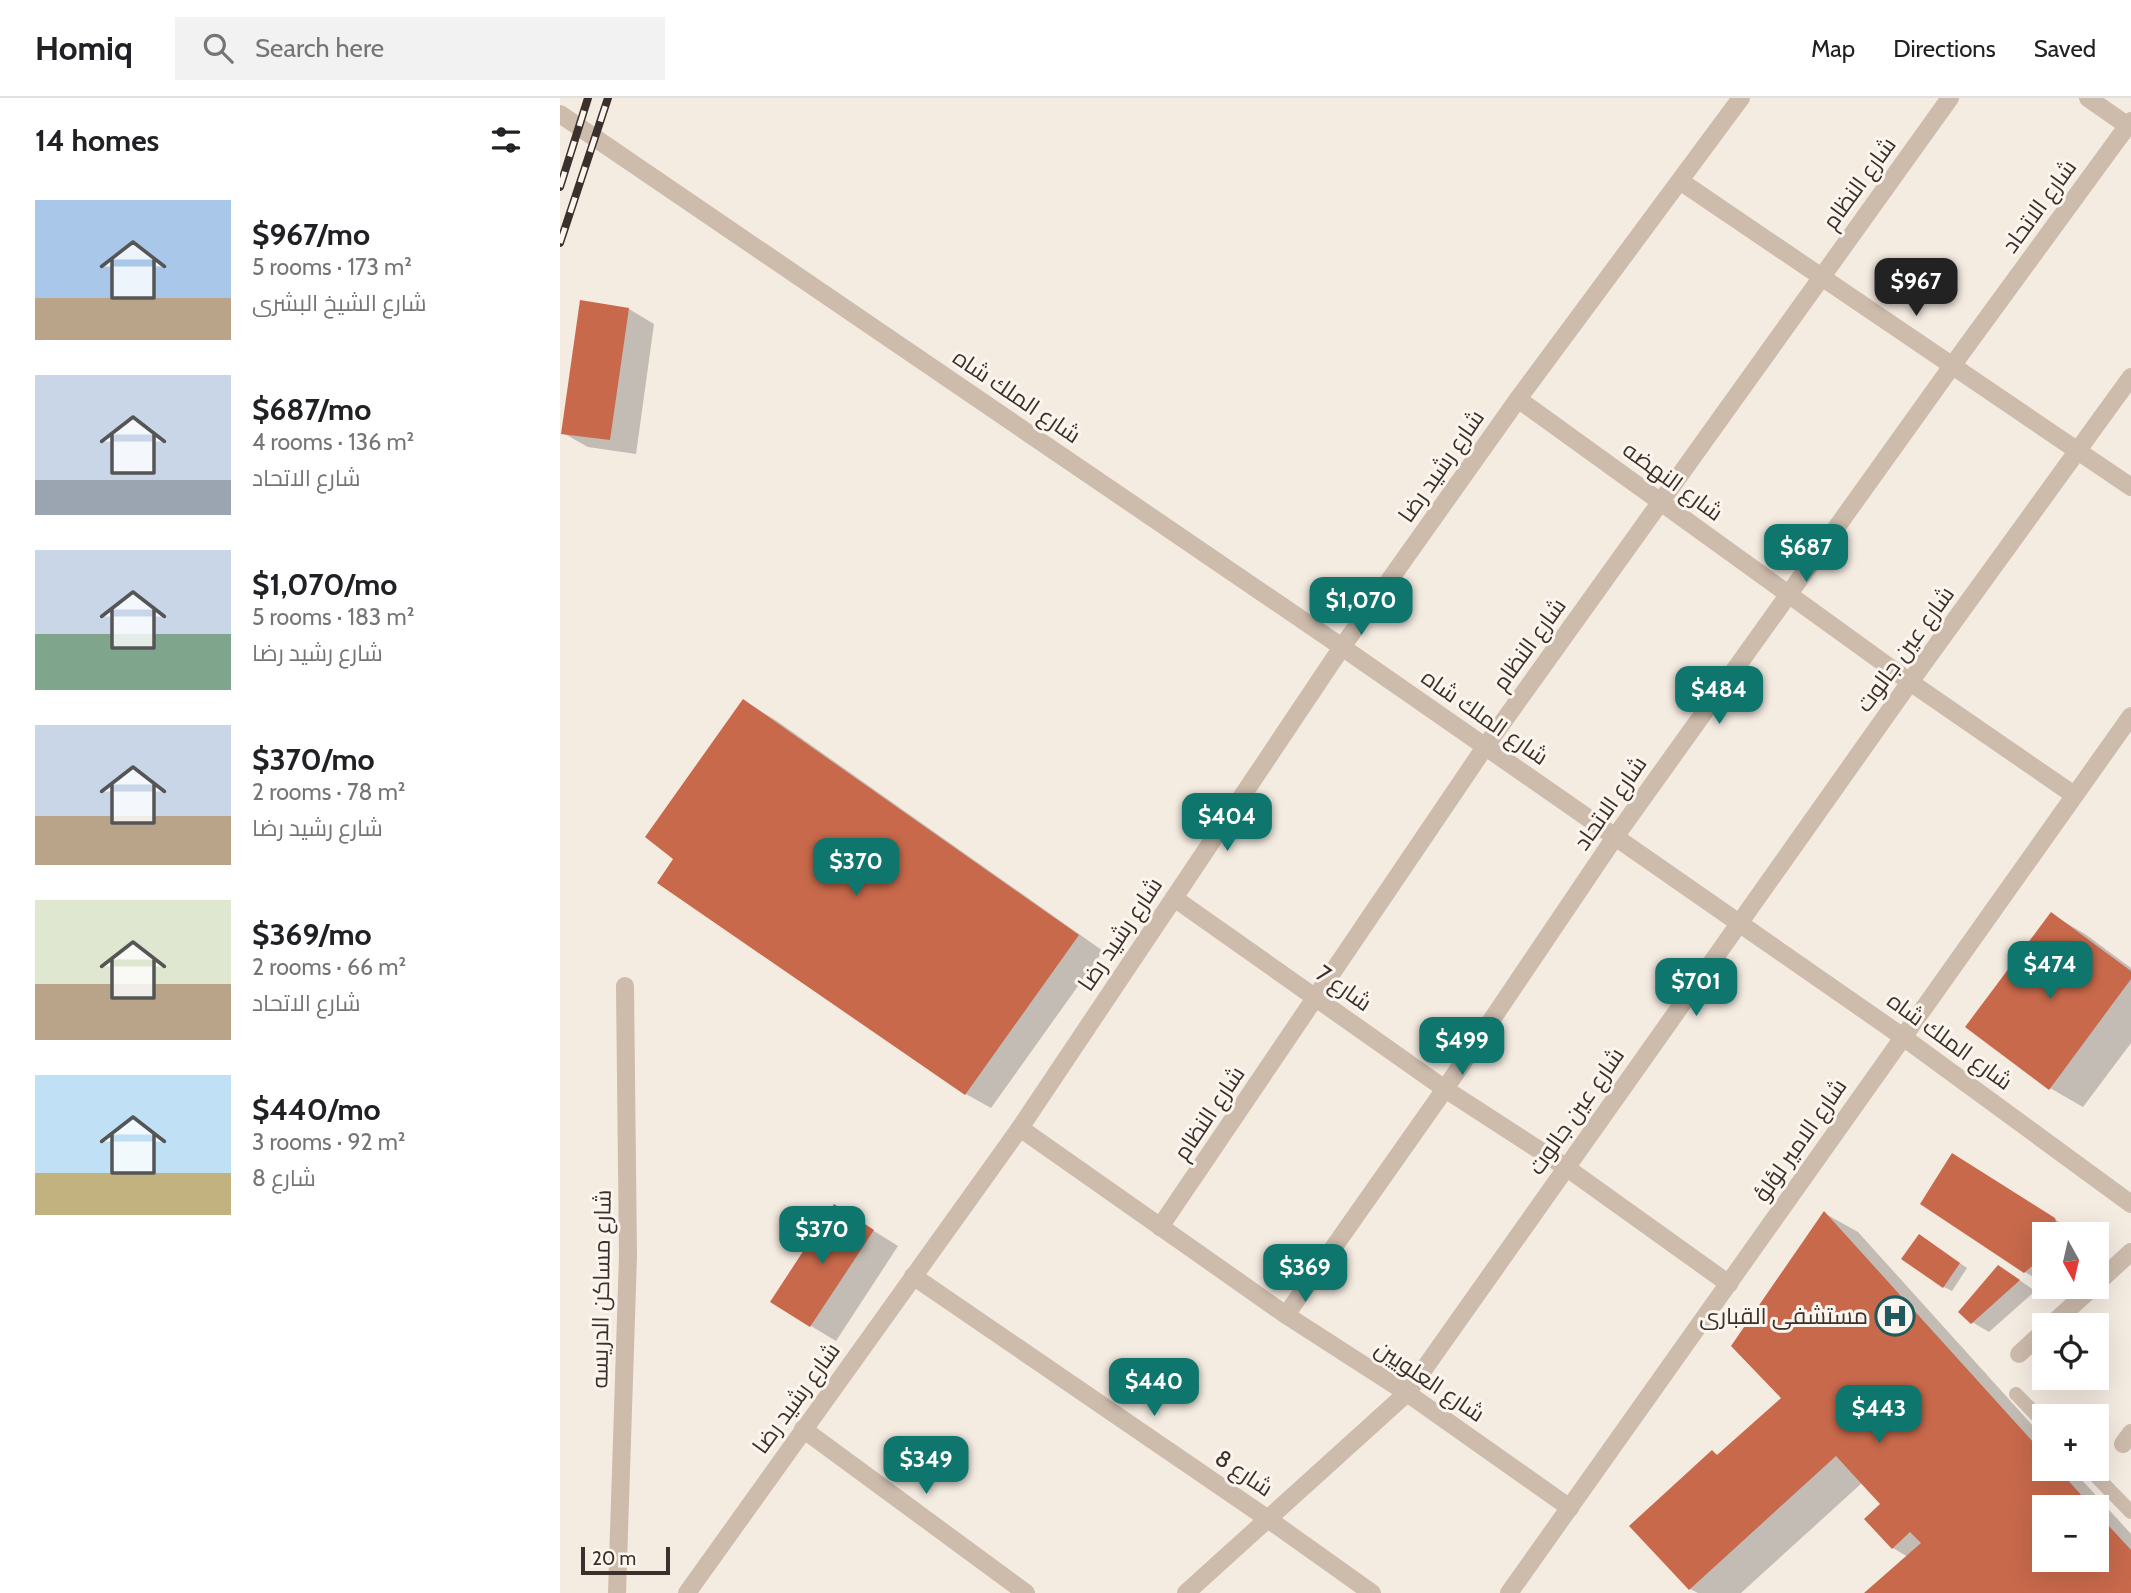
<!DOCTYPE html>
<html lang="en">
<head>
<meta charset="utf-8">
<style>
	body { margin:0; font-family:Cabin,Cairo,sans-serif; background:#f2f2f2; color:#202124; height:100vh; display:flex; flex-direction:column; font-size:26px; white-space:nowrap }
	* { box-sizing:border-box; margin:0 }
	p { font-size:23px; color:#757577 }
	.icon { flex:none; width:38px; height:38px; fill:none; stroke:currentColor; stroke-width:2; stroke-linecap:round; stroke-linejoin:round }
	.map { position:relative; flex:1; overflow:hidden }
	.sheet { display:flex; flex-direction:column; background:#fff; width:560px }
	.sheet>* { flex:none }
	.needle { width:46px; rotate:172deg }
	.fabs { position:absolute; left:1472px; top:1124px; display:grid; gap:14px }
	.fabs a { display:grid; place-items:center; width:77px; height:77px; border-radius:0px; background:#fff; box-shadow:0 7px 28px #0002; font-size:35px }
	.scale { position:absolute; left:21px; bottom:18px; width:89px; box-sizing:border-box; padding-left:7px; border:4px solid #3b302b; border-top:0; font-size:19px; line-height:24px; white-space:nowrap; color:#3b302b; -webkit-text-stroke:5px #fbf5ee; paint-order:stroke }
	.price { position:absolute; translate:-50% -60px; padding:0 16px; border-radius:14px; background:#0f766e; color:#fff; font-size:23px; line-height:46px; filter:drop-shadow(0 2px 4px #0008) }
	.price::after { content:''; position:absolute; left:50%; top:42px; width:21px; height:16px; margin-left:-10px; background:inherit; clip-path:polygon(0 0,100% 0,50% 100%) }
	.price.current { background:#222; color:#fff }
	ul { padding:0; list-style:none }
	li { display:flex; align-items:center; gap:21px; height:175px; padding:0 35px }
	li span { display:grid; place-items:center; flex:none; width:196px; height:140px; border-radius:0px; color:#555 }
	li>.icon { margin-inline-start:auto }
	span .icon { width:84px; height:84px; fill:#fffc; stroke-width:1 }
	li b { font-size:30px }
	h2 { display:flex; justify-content:space-between; align-items:center; height:84px; padding:0 35px; font-size:30px }
	header { display:flex; align-items:center; gap:42px; box-sizing:border-box; height:98px; padding:0 35px; background:#fff; border-bottom:2px solid #e0e0e0 }
	header strong { font-size:33px }
	nav { display:flex; gap:38px; margin-inline-start:auto; font-size:24px }
	.search { width:490px; height:63px; background:#f2f2f2; display:flex; align-items:center; gap:18px; box-sizing:border-box; padding:0 24px; border-radius:0px; color:#757577; font-size:26px }
	main { display:flex; flex:1; min-height:0 }
	.map>svg:first-child { display:block }
	.shadow { fill:#0003; fill-rule:evenodd }
	.building { fill:#c8694b }
	.lines { fill:none; stroke-linecap:round; stroke-linejoin:round }
	.service { stroke:#cdbbac; stroke-width:14 }
	.minor { stroke:#cdbbac; stroke-width:18 }
	.rail-casing { stroke:#3b302b; stroke-width:8 }
	.rail { stroke:#fbf5ee; stroke-width:5; stroke-dasharray:16; stroke-linecap:butt }
	.labels { text-anchor:middle; dominant-baseline:central; stroke-width:6; stroke-linejoin:round; paint-order:stroke }
	.street-label { font-size:23px; fill:#3b302b; stroke:#fbf5ee }
	.poi-label { font-size:23px; fill:#3b302b; stroke:#fbf5ee; text-anchor:end }
</style>
</head>
<body>
<header>
<strong>Homiq</strong>
<div class="search"><svg class="icon" aria-label="search" viewBox="0 0 24 24"><circle cx="10" cy="10" r="6"/><path d="M15 15l6 6"/></svg>Search here</div>
<nav><a>Map</a><a>Directions</a><a>Saved</a></nav>
</header>
<main>
<section class="sheet">
<h2>14 homes<svg class="icon" aria-label="filters" viewBox="0 0 24 24"><path d="M4 7h16M4 17h16"/><circle cx="9" cy="7" r="2"/><circle cx="15" cy="17" r="2"/></svg></h2>
<ul>
<li><span style="background:linear-gradient(#a9c7e8 70%,#b9a48a 0)"><svg class="icon" aria-label="home" viewBox="0 0 24 24"><path d="M3 11l9-7 9 7M6 9v11h12V9"/></svg></span><div><b>$967/mo</b><p>5 rooms · 173 m²</p><p>شارع الشيخ البشرى</p></div></li>
<li><span style="background:linear-gradient(#c9d6e8 75%,#9aa5b1 0)"><svg class="icon" aria-label="home" viewBox="0 0 24 24"><path d="M3 11l9-7 9 7M6 9v11h12V9"/></svg></span><div><b>$687/mo</b><p>4 rooms · 136 m²</p><p>شارع الاتحاد</p></div></li>
<li><span style="background:linear-gradient(#c9d6e8 60%,#7fa58c 0)"><svg class="icon" aria-label="home" viewBox="0 0 24 24"><path d="M3 11l9-7 9 7M6 9v11h12V9"/></svg></span><div><b>$1,070/mo</b><p>5 rooms · 183 m²</p><p>شارع رشيد رضا</p></div></li>
<li><span style="background:linear-gradient(#c9d6e8 65%,#b9a48a 0)"><svg class="icon" aria-label="home" viewBox="0 0 24 24"><path d="M3 11l9-7 9 7M6 9v11h12V9"/></svg></span><div><b>$370/mo</b><p>2 rooms · 78 m²</p><p>شارع رشيد رضا</p></div></li>
<li><span style="background:linear-gradient(#dfe7d0 60%,#b9a48a 0)"><svg class="icon" aria-label="home" viewBox="0 0 24 24"><path d="M3 11l9-7 9 7M6 9v11h12V9"/></svg></span><div><b>$369/mo</b><p>2 rooms · 66 m²</p><p>شارع الاتحاد</p></div></li>
<li><span style="background:linear-gradient(#bfe0f5 70%,#c2b280 0)"><svg class="icon" aria-label="home" viewBox="0 0 24 24"><path d="M3 11l9-7 9 7M6 9v11h12V9"/></svg></span><div><b>$440/mo</b><p>3 rooms · 92 m²</p><p>شارع 8</p></div></li>
</ul>
</section>
<div class="map">
<svg width="1571" height="1495" viewBox="0 0 1571 1495">
	<rect width="100%" height="100%" fill="#f4ebe1"/>
	<g class="shadow">
		<polygon points="69,211 94,226 76,356 28,349 3,335"/>
		<polygon points="184,603 217,623 543,853 431,1010 406,996 99,784 114,763"/>
		<polygon points="1491,816 1525,836 1571,870 1571,945 1523,1009 1490,990"/>
		<polygon points="1418,1072 1518,1136 1484,1136 1484,1185 1465,1174"/>
		<polygon points="274,1108 338,1148 276,1243 251,1228"/>
		<path d="M1264 1115 1298 1134 1484 1340V1370H1511L1571 1436V1495H1306L1348 1459 1333 1450 1323 1406 1303 1384 1181 1495H1138L1130 1491 1072 1428 1152 1354 1159 1358 1224 1300ZM1484 1409H1536V1461H1484Z"/>
		<polygon points="1367,1143 1407,1170 1392,1193 1384,1189"/>
		<polygon points="1455,1179 1475,1193 1429,1234 1412,1224"/>
	</g>
	<g class="building">
		<polygon points="20,202 69,210 50,342 1,336"/>
		<polygon points="183,601 519,837 405,997 97,785 113,761 85,739"/>
		<polygon points="1491,814 1571,873 1571,881 1489,992 1405,929"/>
		<polygon points="1392,1055 1495,1120 1499,1136 1484,1136 1484,1158 1464,1175 1360,1106"/>
		<polygon points="274,1106 314,1132 250,1229 210,1204"/>
		<polygon points="1264,1113 1484,1356 1484,1370 1497,1370 1532,1409 1484,1409 1484,1461 1536,1461 1536,1414 1571,1452 1571,1495 1304,1495 1361,1445 1350,1434 1332,1451 1304,1421 1320,1406 1276,1358 1129,1492 1069,1428 1152,1352 1157,1357 1221,1300 1171,1248"/>
		<polygon points="1359,1136 1400,1165 1383,1190 1341,1161"/>
		<polygon points="1438,1167 1460,1182 1411,1226 1398,1214"/>
	</g>
	<g class="lines">
		<g class="service">
			<polyline points="1456,1296 1484,1325"/>
			<polyline points="1528,1370 1571,1414"/>
		</g>
		<g class="minor">
			<polyline points="1528,0 1571,30"/>
			<polyline points="0,16 782,549 1179,825 1343,939 1571,1106"/>
			<polyline points="1120,83 1571,389"/>
			<polyline points="958,301 1350,584 1514,697"/>
			<polyline points="614,800 885,991 1007,1070 1169,1186"/>
			<polyline points="460,1030 726,1217 847,1295 1010,1410"/>
			<polyline points="600,1129 925,649 1390,0"/>
			<polyline points="353,1178 708,1421 812,1495"/>
			<polyline points="1536,1186 1571,1154"/>
			<polyline points="726,1217 885,991 1055,739 1392,268 1571,23"/>
			<polyline points="1491,1227 1534,1188"/>
			<polyline points="1459,1256 1484,1233"/>
			<polyline points="243,1331 466,1495"/>
			<polyline points="1563,1346 1571,1335"/>
			<polyline points="57,1495 68,1158 65,888"/>
			<polyline points="127,1495 460,1030 782,549 958,301 1181,0"/>
			<polyline points="626,1495 847,1295 1350,584 1571,279"/>
			<polyline points="949,1495 1571,618"/>
		</g>
		<g class="rail-casing">
			<g id="rail">
				<polyline points="0,89 28,0"/>
				<polyline points="0,145 48,0"/>
			</g>
		</g>
		<use href="#rail" class="rail"/>
	</g>
	<defs>
		<g id="hospital-ring" transform="scale(2.0125)"><circle r="9.5" fill="#fbf5ee" stroke="#1f5a5e" stroke-width="1.5"/><path d="M-5-5h3v3.5h4V-5h3V5h-3V1.5h-4V5h-3Z" fill="#1f5a5e"/></g>
	</defs>
	<g fill-rule="evenodd">
		<use href="#hospital-ring" x="1335" y="1218"/>
	</g>
	<g class="labels">
		<g class="street-label">
			<text transform="translate(1299 85) rotate(-54)">شارع النظام</text>
			<text transform="translate(1479 108) rotate(-54)">شارع الاتحاد</text>
			<text transform="translate(457 298) rotate(34)">شارع الملك شاه</text>
			<text transform="translate(881 368) rotate(-55)">شارع رشيد رضا</text>
			<text transform="translate(1113 383) rotate(36)">شارع النهضه</text>
			<text transform="translate(969 546) rotate(-54)">شارع النظام</text>
			<text transform="translate(1345 551) rotate(-54)">شارع عين جالوت</text>
			<text transform="translate(925 619) rotate(35)">شارع الملك شاه</text>
			<text transform="translate(1050 705) rotate(-55)">شارع الاتحاد</text>
			<text transform="translate(560 836) rotate(-56)">شارع رشيد رضا</text>
			<text transform="translate(784 890) rotate(35)">شارع 7</text>
			<text transform="translate(1390 943) rotate(36)">شارع الملك شاه</text>
			<text transform="translate(1016 1013) rotate(-55)">شارع عين جالوت</text>
			<text transform="translate(649 1015) rotate(-56)">شارع النظام</text>
			<text transform="translate(1240 1042) rotate(-55)">شارع الامير لؤلؤ</text>
			<text transform="translate(41 1191) rotate(-89)">شارع مساكن الدريسه</text>
			<text transform="translate(870 1283) rotate(34)">شارع العلويين</text>
			<text transform="translate(236 1300) rotate(-54)">شارع رشيد رضا</text>
			<text transform="translate(684 1375) rotate(34)">شارع 8</text>
		</g>
		<g class="poi-label">
			<text x="1308" y="1218">مستشفى القبارى</text>
		</g>
	</g>
</svg>
<div class="fabs">
<a><svg class="needle" viewBox="-14 -14 28 28"><path d="M0-13l5 13h-10z" fill="#e53935"/><path d="M0 13l5-13h-10z" fill="#757577"/></svg></a>
<a><svg class="icon" aria-label="locate" viewBox="0 0 24 24"><circle cx="12" cy="12" r="6"/><path d="M12 2v4M12 18v4M2 12h4M18 12h4"/></svg></a>
<a>+</a>
<a>−</a>
</div>
<div class="scale">20 m</div>
<b class="price current" style="left:1356px;top:220px">$967</b>
<b class="price" style="left:1246px;top:486px">$687</b>
<b class="price" style="left:801px;top:539px">$1,070</b>
<b class="price" style="left:1159px;top:628px">$484</b>
<b class="price" style="left:667px;top:755px">$404</b>
<b class="price" style="left:296px;top:800px">$370</b>
<b class="price" style="left:1490px;top:903px">$474</b>
<b class="price" style="left:1136px;top:920px">$701</b>
<b class="price" style="left:902px;top:979px">$499</b>
<b class="price" style="left:262px;top:1168px">$370</b>
<b class="price" style="left:745px;top:1206px">$369</b>
<b class="price" style="left:594px;top:1320px">$440</b>
<b class="price" style="left:1319px;top:1347px">$443</b>
<b class="price" style="left:366px;top:1398px">$349</b>
</div>
</main>
</body>
</html>
